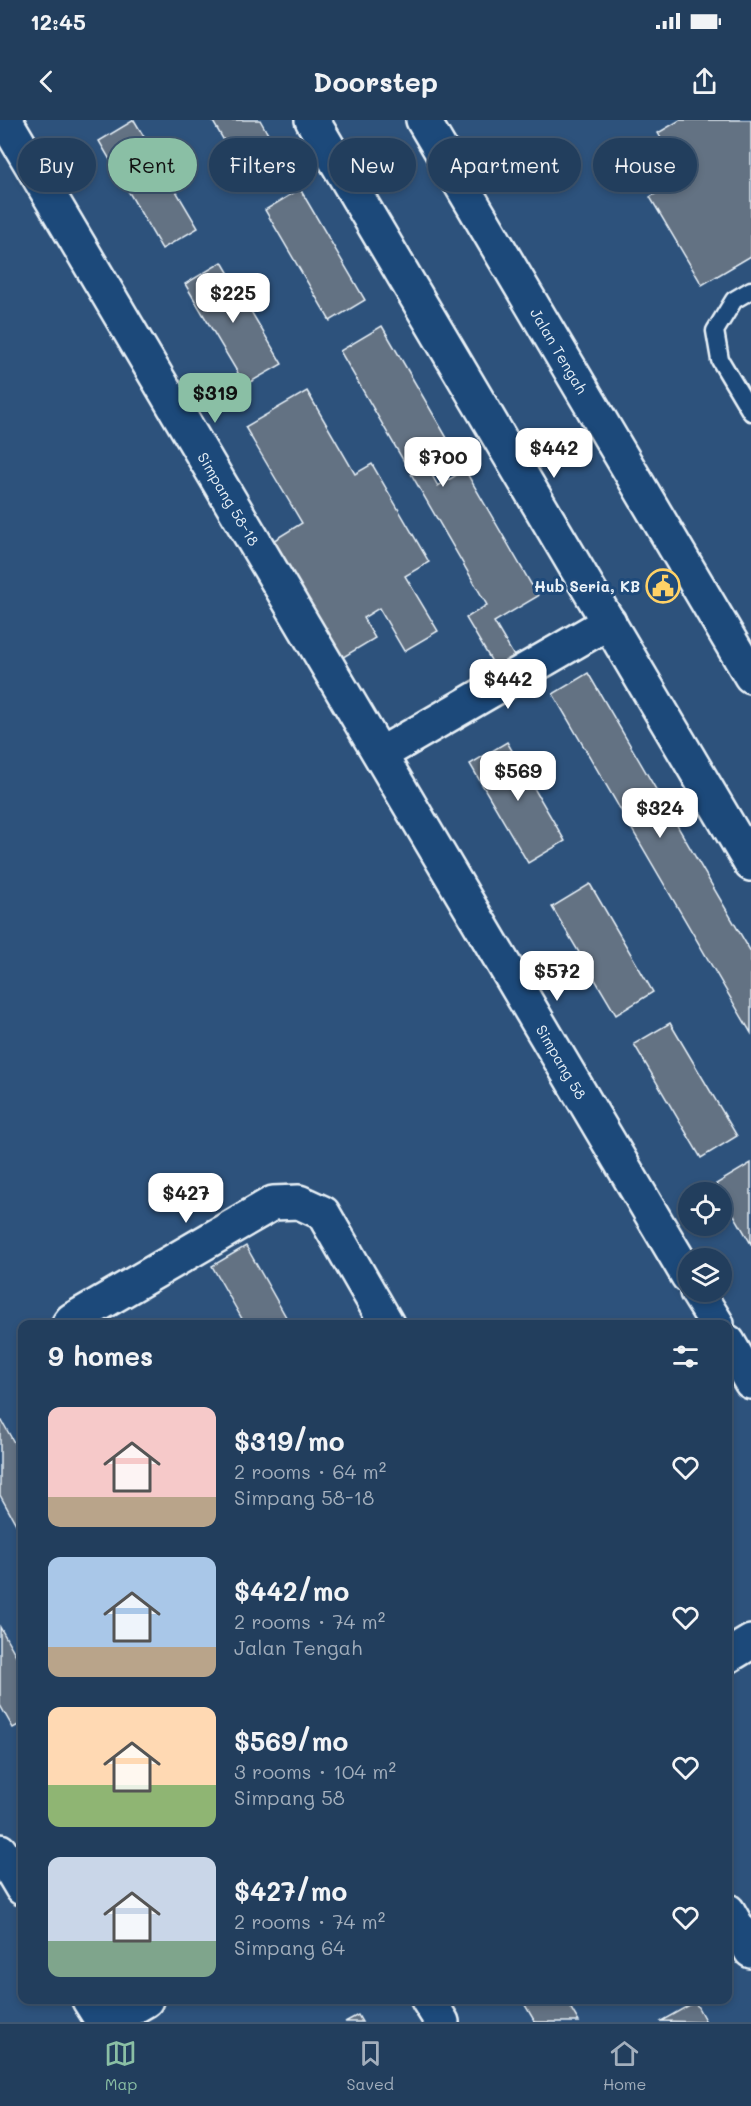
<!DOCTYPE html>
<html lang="en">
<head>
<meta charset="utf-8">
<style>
	body { margin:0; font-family:Mali,sans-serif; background:#2e4966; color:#f1f3f6; height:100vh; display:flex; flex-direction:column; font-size:22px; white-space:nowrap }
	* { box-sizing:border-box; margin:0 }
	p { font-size:20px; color:#a2aebc }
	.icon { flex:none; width:33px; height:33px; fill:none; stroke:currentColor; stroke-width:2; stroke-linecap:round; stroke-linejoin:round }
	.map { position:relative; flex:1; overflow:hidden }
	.panel { position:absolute; left:18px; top:1200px; width:714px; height:684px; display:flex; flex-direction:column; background:#223e5d; border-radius:12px; box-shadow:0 3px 9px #0003,0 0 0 2px #3f5772 }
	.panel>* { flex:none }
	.banner { position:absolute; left:18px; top:18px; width:716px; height:54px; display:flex; gap:12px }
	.controls { position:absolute; left:678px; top:1062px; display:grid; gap:12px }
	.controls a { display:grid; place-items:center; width:54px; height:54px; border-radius:50%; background:#223e5d; box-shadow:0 3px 9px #0003,0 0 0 2px #3f5772; font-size:30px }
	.price { position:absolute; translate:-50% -51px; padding:0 14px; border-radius:12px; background:#fff; color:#222; font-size:20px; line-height:39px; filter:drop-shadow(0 2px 3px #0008) }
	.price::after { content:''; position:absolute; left:50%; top:36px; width:18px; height:14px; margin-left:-9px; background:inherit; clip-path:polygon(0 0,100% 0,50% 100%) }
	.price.active { background:#8abfa5; color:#111 }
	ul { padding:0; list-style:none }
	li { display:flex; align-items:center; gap:18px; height:150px; padding:0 30px }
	li span { display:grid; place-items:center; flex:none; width:168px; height:120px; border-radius:12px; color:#555 }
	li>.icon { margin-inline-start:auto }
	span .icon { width:72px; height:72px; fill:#fffc; stroke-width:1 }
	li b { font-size:26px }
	h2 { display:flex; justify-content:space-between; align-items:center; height:72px; padding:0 30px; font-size:26px }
	.pill { padding:0 21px; border-radius:27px; background:#223e5d; box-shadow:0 3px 9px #0003,0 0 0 2px #3f5772; font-size:21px; line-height:54px }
	.pill.active { background:#8abfa5; color:#111 }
	.status { display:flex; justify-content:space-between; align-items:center; height:42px; padding:0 30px; background:#223e5d; direction:ltr }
	.status svg { height:16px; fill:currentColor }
	header { display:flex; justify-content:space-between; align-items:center; height:78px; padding:0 30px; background:#223e5d; font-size:27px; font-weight:700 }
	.dock { display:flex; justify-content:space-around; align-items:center; height:84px; border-top:2px solid #3f5772; background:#223e5d; font-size:16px; color:#a2aebc }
	.dock a { display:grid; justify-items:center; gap:3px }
	.dock .active { color:#8abfa5 }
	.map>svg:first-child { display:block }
	.building { fill:#647283; stroke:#e8f1f8; stroke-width:1.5 }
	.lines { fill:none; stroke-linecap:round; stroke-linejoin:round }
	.service-casing { stroke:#e8f1f8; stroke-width:21 }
	.minor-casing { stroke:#e8f1f8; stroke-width:38 }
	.primary-casing { stroke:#e8f1f8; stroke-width:38 }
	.service { stroke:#1f4a7a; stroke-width:16 }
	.minor { stroke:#1f4a7a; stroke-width:33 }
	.primary { stroke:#1f4a7a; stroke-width:33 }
	.labels { text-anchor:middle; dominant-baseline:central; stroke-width:6; stroke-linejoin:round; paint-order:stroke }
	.street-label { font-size:15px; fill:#e8f1f8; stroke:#1f4a7a }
	.poi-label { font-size:15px; font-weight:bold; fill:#e8f1f8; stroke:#1f4a7a; text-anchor:end }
</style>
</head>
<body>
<div class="status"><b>12:45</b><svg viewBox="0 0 49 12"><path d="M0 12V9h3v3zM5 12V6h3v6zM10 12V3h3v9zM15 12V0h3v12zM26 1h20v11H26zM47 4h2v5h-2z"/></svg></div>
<header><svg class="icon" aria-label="back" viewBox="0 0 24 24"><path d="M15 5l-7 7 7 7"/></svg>Doorstep<svg class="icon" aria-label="share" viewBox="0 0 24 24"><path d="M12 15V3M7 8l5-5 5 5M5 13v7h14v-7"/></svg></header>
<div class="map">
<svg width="751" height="1902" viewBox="0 0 751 1902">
	<rect width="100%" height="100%" fill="#2d527c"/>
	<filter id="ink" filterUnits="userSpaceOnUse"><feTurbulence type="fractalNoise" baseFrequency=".0167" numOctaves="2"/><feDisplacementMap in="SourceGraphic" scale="12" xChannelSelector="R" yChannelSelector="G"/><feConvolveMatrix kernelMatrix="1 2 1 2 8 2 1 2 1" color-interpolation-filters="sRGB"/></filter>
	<g filter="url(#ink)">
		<g class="building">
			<polygon points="134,0 198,108 162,129 99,21"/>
			<polygon points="212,0 260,0 283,41 248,62"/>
			<polygon points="680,0 751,0 751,136 702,165 650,77 684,57 658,13"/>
			<polygon points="300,69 365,180 330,201 265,90"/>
			<polygon points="222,142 282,244 245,265 185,164"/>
			<polygon points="382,206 447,318 420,334 438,366 465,350 538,476 494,502 514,536 495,547 466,498 487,485 340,231"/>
			<polygon points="307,271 355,354 372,344 429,442 405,456 438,511 404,531 379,488 363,498 375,518 340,539 271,422 302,403 245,307"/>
			<polygon points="588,553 751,832 751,913 553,574"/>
			<polygon points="507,622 565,721 528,743 470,644"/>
			<polygon points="590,764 653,872 616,895 552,787"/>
			<polygon points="670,903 737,1016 701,1038 634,924"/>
			<polygon points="751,1043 751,1124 716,1064"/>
			<polygon points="246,1126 290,1204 245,1204 212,1146"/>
			<polygon points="2,1301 22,1337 22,1415 0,1375 0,1302"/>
			<polygon points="0,1507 22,1546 22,1603 13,1608 0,1585"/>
			<polygon points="522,1880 566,1880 579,1902 535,1902"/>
			<polygon points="695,1882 706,1902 661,1901"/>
			<polygon points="358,1895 362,1902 345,1902"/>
		</g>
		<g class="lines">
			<g class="service-casing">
				<polyline id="service" points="751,170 734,180 715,211 720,240 751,292"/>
			</g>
			<g class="minor-casing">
				<g id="minor">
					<path id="s1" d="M5 0 688 1156"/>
					<polyline points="312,0 751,744"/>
					<polyline points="381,634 609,502"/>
					<polyline points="697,1172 717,1204"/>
					<polyline points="69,1204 72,1200 273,1083 299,1082 323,1093 387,1204"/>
					<polyline points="728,1222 751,1262"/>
					<polyline points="728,1536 751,1522"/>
					<polyline points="0,1731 22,1768"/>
					<polyline points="728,1791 751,1831"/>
					<polyline points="89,1880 103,1902"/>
					<polyline points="428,1880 442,1902"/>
					<polyline points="108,1902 146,1880"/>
				</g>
			</g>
			<g class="primary-casing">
				<g id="primary">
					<path id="s2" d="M423 0 751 556"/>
				</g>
			</g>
			<use href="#service" class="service"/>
			<use href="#minor" class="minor"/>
			<use href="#primary" class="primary"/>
		</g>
	</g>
	<defs>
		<g id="civic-ring" transform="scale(1.725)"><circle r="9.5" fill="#1f4a7a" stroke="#ffd166" stroke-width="1.5"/><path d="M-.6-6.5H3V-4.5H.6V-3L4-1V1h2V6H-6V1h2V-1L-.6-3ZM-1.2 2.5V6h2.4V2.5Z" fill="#ffd166"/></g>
	</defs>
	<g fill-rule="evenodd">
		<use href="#civic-ring" x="663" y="466"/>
	</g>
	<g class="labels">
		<g class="street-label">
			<text stroke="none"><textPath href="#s2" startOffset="268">Jalan Tengah</textPath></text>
			<text stroke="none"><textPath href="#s1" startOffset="440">Simpang 58-18</textPath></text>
			<text stroke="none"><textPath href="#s1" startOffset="1094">Simpang 58</textPath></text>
		</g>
		<g class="poi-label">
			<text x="640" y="466">Hub Seria, KB</text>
		</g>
	</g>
</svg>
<div class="controls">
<a><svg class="icon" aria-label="locate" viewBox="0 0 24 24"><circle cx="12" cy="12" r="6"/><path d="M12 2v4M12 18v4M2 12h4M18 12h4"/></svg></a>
<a><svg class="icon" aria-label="layers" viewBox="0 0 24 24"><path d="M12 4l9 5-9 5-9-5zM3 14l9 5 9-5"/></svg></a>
</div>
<b class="price" style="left:233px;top:204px">$225</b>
<b class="price active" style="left:215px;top:304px">$319</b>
<b class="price" style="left:554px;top:359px">$442</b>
<b class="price" style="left:443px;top:368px">$700</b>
<b class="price" style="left:508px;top:590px">$442</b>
<b class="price" style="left:518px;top:682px">$569</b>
<b class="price" style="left:660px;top:719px">$324</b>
<b class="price" style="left:557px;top:882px">$572</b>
<b class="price" style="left:186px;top:1104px">$427</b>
<div class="banner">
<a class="pill">Buy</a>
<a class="pill active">Rent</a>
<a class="pill">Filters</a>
<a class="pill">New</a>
<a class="pill">Apartment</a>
<a class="pill">House</a>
</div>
<section class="panel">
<h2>9 homes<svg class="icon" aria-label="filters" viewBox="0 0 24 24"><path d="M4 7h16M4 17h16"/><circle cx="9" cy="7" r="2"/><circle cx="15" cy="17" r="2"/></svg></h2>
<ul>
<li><span style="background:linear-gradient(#f6c9c9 75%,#b9a48a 0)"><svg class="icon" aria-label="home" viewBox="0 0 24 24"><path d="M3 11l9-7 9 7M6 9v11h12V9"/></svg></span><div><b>$319/mo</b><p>2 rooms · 64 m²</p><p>Simpang 58-18</p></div><svg class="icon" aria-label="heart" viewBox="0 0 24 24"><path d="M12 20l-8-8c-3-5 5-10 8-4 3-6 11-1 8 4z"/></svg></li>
<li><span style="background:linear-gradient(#a9c7e8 75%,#b9a48a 0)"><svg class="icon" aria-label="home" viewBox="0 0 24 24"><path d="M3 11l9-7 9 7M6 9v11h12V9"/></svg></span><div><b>$442/mo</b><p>2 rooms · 74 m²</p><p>Jalan Tengah</p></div><svg class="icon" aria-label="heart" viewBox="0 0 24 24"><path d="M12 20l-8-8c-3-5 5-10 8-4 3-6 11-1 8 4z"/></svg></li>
<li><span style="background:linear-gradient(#ffd9b3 65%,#8fb573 0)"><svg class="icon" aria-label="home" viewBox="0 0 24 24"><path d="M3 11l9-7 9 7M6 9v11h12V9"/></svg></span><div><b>$569/mo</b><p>3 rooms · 104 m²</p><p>Simpang 58</p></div><svg class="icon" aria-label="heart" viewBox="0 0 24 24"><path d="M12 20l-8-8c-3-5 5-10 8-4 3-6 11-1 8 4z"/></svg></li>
<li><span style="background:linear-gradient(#c9d6e8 70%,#7fa58c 0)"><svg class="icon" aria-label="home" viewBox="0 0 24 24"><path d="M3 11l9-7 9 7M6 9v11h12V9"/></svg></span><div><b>$427/mo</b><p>2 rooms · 74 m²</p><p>Simpang 64</p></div><svg class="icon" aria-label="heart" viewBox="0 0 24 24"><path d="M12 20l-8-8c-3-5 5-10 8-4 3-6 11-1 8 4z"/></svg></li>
</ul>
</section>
</div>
<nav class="dock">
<a class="active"><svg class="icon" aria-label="map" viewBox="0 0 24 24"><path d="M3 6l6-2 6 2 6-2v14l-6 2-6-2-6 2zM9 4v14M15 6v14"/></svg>Map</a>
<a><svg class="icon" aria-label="saved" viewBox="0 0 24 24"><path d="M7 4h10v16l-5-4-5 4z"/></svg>Saved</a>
<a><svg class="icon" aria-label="home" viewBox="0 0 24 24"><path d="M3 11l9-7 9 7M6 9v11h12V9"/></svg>Home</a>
</nav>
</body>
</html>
